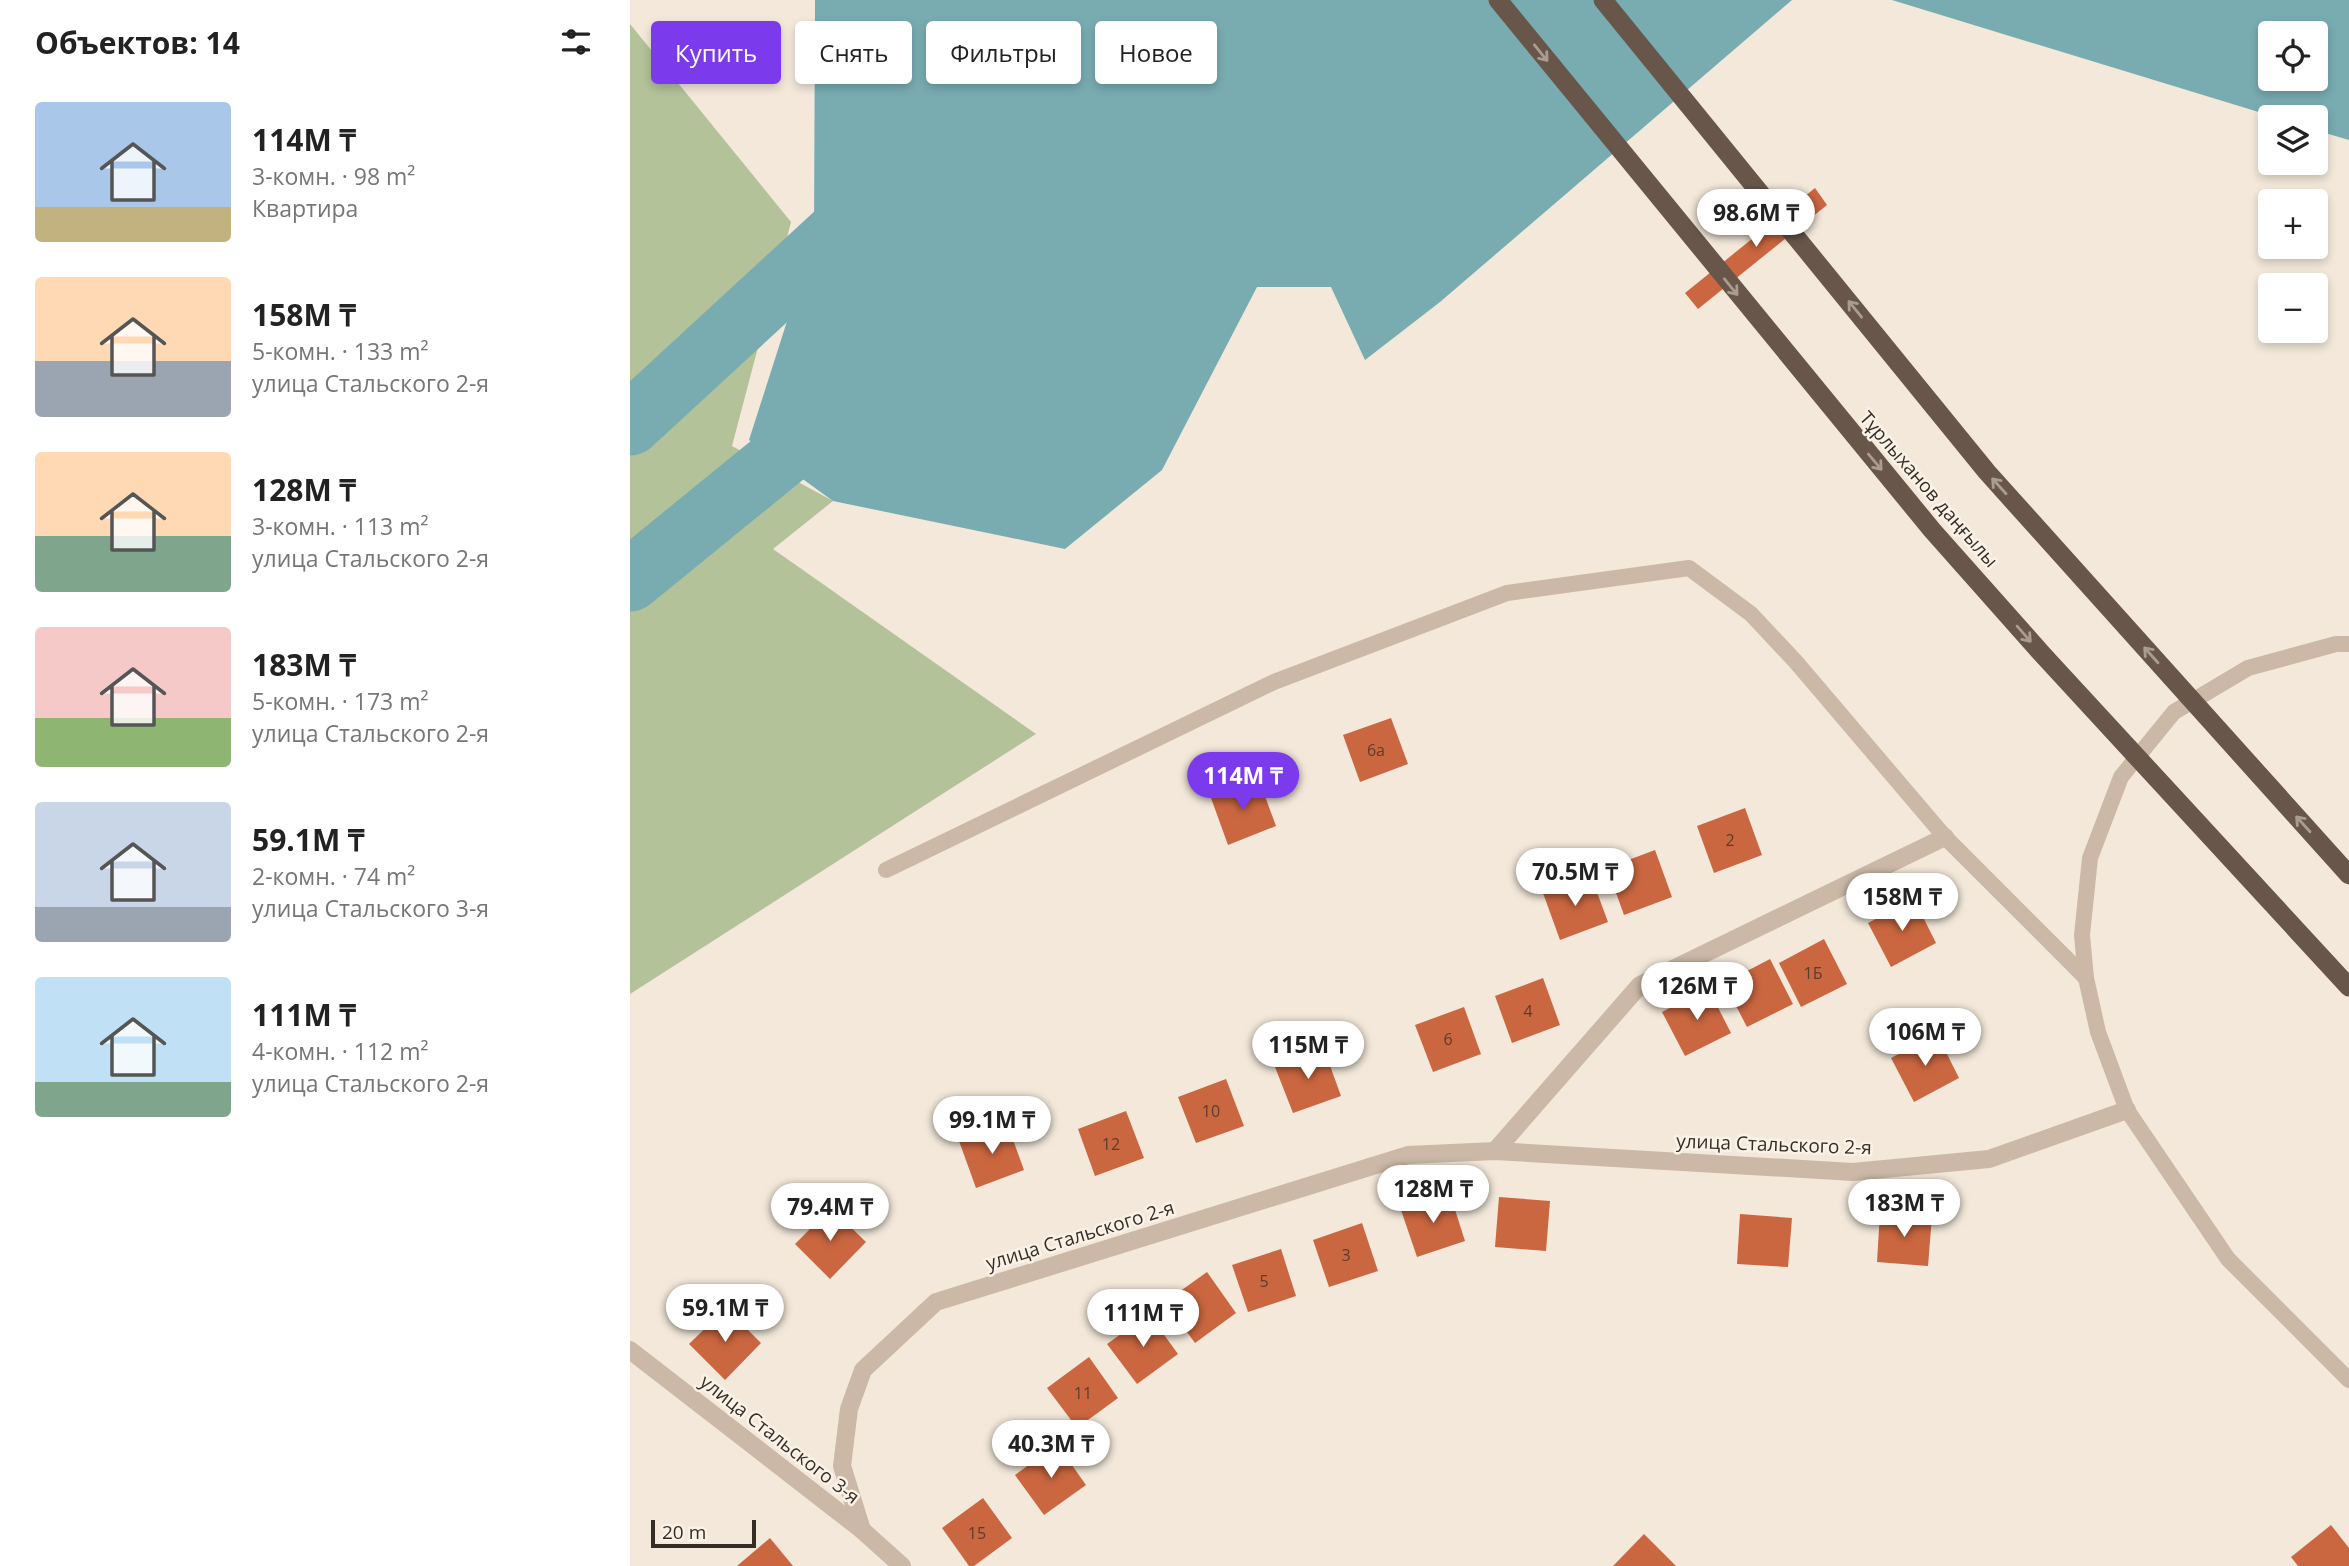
<!DOCTYPE html>
<html lang="ru">
<head>
<meta charset="utf-8">
<style>
	body { margin:0; font-family:"Open Sans",sans-serif; background:#f2f2f2; color:#222; height:100vh; display:flex; flex-direction:column; font-size:26px; white-space:nowrap }
	* { box-sizing:border-box; margin:0 }
	p { font-size:23px; color:#767676 }
	.icon { flex:none; width:38px; height:38px; fill:none; stroke:currentColor; stroke-width:2; stroke-linecap:round; stroke-linejoin:round }
	.map { position:relative; flex:1; overflow:hidden }
	.side { display:flex; flex-direction:column; background:#fff; width:630px }
	.side>* { flex:none }
	.banner { position:absolute; left:21px; top:21px; width:665px; height:63px; display:flex; gap:14px }
	.tools { position:absolute; left:1628px; top:21px; display:grid; gap:14px }
	.tools a { display:grid; place-items:center; width:70px; height:70px; border-radius:7px; background:#fff; box-shadow:0 4px 10px #0003; font-size:35px }
	.scale { position:absolute; left:21px; bottom:18px; width:105px; box-sizing:border-box; padding-left:7px; border:4px solid #372d27; border-top:0; font-size:19px; line-height:24px; white-space:nowrap; color:#372d27; -webkit-text-stroke:5px #faf2e7; paint-order:stroke }
	.price { position:absolute; translate:-50% -60px; padding:0 16px; border-radius:24px; background:#fff; color:#222; font-size:23px; line-height:46px; filter:drop-shadow(0 2px 4px #0008) }
	.price::after { content:''; position:absolute; left:50%; top:42px; width:21px; height:16px; margin-left:-10px; background:inherit; clip-path:polygon(0 0,100% 0,50% 100%) }
	.price.on { background:#7c3aed; color:#fff }
	ul { padding:0; list-style:none }
	li { display:flex; align-items:center; gap:21px; height:175px; padding:0 35px }
	li span { display:grid; place-items:center; flex:none; width:196px; height:140px; border-radius:7px; color:#555 }
	li>.icon { margin-inline-start:auto }
	span .icon { width:84px; height:84px; fill:#fffc; stroke-width:1 }
	li b { font-size:30px }
	h2 { display:flex; justify-content:space-between; align-items:center; height:84px; padding:0 35px; font-size:30px }
	.pill { padding:0 24px; border-radius:7px; background:#fff; box-shadow:0 4px 10px #0003; font-size:24px; line-height:63px }
	.pill.on { background:#7c3aed; color:#fff }
	main { display:flex; flex:1; min-height:0 }
	.map>svg:first-child { display:block }
	.green { fill:#b3c299 }
	.water { fill:#78acb1; fill-rule:evenodd }
	.lines { fill:none; stroke-linecap:round; stroke-linejoin:round }
	.river { stroke:#78acb1; stroke-width:63 }
	.building { fill:#cb6740 }
	.service { stroke:#cbb8a6; stroke-width:16 }
	.minor { stroke:#cbb8a6; stroke-width:18 }
	.trunk-bridge { stroke:#68564a; stroke-width:19 }
	.oneway { stroke:#aa9c91 }
	.labels { text-anchor:middle; dominant-baseline:central; stroke-width:5; stroke-linejoin:round; paint-order:stroke }
	.number-label { font-size:16px; fill:#5c3c2d }
	.street-label { font-size:19px; fill:#372d27; stroke:#faf2e7 }
</style>
</head>
<body>
<main>
<section class="side">
<h2>Объектов: 14<svg class="icon" aria-label="filters" viewBox="0 0 24 24"><path d="M4 7h16M4 17h16"/><circle cx="9" cy="7" r="2"/><circle cx="15" cy="17" r="2"/></svg></h2>
<ul>
<li><span style="background:linear-gradient(#a9c7e8 75%,#c2b280 0)"><svg class="icon" aria-label="home" viewBox="0 0 24 24"><path d="M3 11l9-7 9 7M6 9v11h12V9"/></svg></span><div><b>114M ₸</b><p>3-комн. · 98 m²</p><p>Квартира</p></div></li>
<li><span style="background:linear-gradient(#ffd9b3 60%,#9aa5b1 0)"><svg class="icon" aria-label="home" viewBox="0 0 24 24"><path d="M3 11l9-7 9 7M6 9v11h12V9"/></svg></span><div><b>158M ₸</b><p>5-комн. · 133 m²</p><p>улица Стальского 2-я</p></div></li>
<li><span style="background:linear-gradient(#ffd9b3 60%,#7fa58c 0)"><svg class="icon" aria-label="home" viewBox="0 0 24 24"><path d="M3 11l9-7 9 7M6 9v11h12V9"/></svg></span><div><b>128M ₸</b><p>3-комн. · 113 m²</p><p>улица Стальского 2-я</p></div></li>
<li><span style="background:linear-gradient(#f6c9c9 65%,#8fb573 0)"><svg class="icon" aria-label="home" viewBox="0 0 24 24"><path d="M3 11l9-7 9 7M6 9v11h12V9"/></svg></span><div><b>183M ₸</b><p>5-комн. · 173 m²</p><p>улица Стальского 2-я</p></div></li>
<li><span style="background:linear-gradient(#c9d6e8 75%,#9aa5b1 0)"><svg class="icon" aria-label="home" viewBox="0 0 24 24"><path d="M3 11l9-7 9 7M6 9v11h12V9"/></svg></span><div><b>59.1M ₸</b><p>2-комн. · 74 m²</p><p>улица Стальского 3-я</p></div></li>
<li><span style="background:linear-gradient(#bfe0f5 75%,#7fa58c 0)"><svg class="icon" aria-label="home" viewBox="0 0 24 24"><path d="M3 11l9-7 9 7M6 9v11h12V9"/></svg></span><div><b>111M ₸</b><p>4-комн. · 112 m²</p><p>улица Стальского 2-я</p></div></li>
</ul>
</section>
<div class="map">
<svg width="1719" height="1566" viewBox="0 0 1719 1566">
	<rect width="100%" height="100%" fill="#f3e8da"/>
	<polygon class="green" points="0,24 161,222 102,446 203,501 143,549 406,734 0,994"/>
	<g class="water">
		<polygon points="185,0 1162,0 810,302 735,360 701,287 627,287 532,470 435,549 203,501 119,440 184,237"/>
		<path d="M1262 0H1719V140L1685 130V117H1645ZM1640 33H1685V79H1640Z"/>
	</g>
	<g class="lines">
		<g class="river">
			<polyline points="0,424 239,204"/>
			<polyline points="0,580 215,405"/>
		</g>
	</g>
	<g class="building">
		<polygon points="1185,188 1197,205 1068,309 1055,293"/>
		<polygon points="761,718 778,764 730,782 713,735"/>
		<polygon points="629,780 646,826 598,845 581,798"/>
		<polygon points="1115,808 1132,855 1084,873 1067,826"/>
		<polygon points="1025,850 1042,897 994,915 977,868"/>
		<polygon points="961,876 978,922 930,940 913,893"/>
		<polygon points="1284,899 1306,943 1261,967 1238,923"/>
		<polygon points="1194,939 1217,984 1171,1007 1149,963"/>
		<polygon points="1140,959 1163,1004 1117,1027 1094,983"/>
		<polygon points="913,978 930,1025 882,1043 865,996"/>
		<polygon points="1078,988 1101,1033 1055,1056 1032,1012"/>
		<polygon points="834,1007 851,1054 803,1072 785,1025"/>
		<polygon points="1307,1034 1329,1078 1284,1102 1261,1058"/>
		<polygon points="694,1049 711,1096 663,1113 645,1067"/>
		<polygon points="596,1079 614,1126 566,1143 548,1097"/>
		<polygon points="496,1111 514,1158 465,1176 448,1129"/>
		<polygon points="377,1123 394,1170 346,1188 329,1141"/>
		<polygon points="820,1194 835,1241 787,1257 771,1210"/>
		<polygon points="869,1197 920,1201 916,1251 865,1247"/>
		<polygon points="201,1208 236,1242 200,1279 165,1244"/>
		<polygon points="1250,1212 1302,1216 1298,1266 1247,1262"/>
		<polygon points="1110,1214 1162,1218 1158,1267 1107,1264"/>
		<polygon points="732,1223 748,1271 699,1287 683,1240"/>
		<polygon points="651,1249 666,1296 618,1312 602,1265"/>
		<polygon points="577,1272 606,1313 565,1343 535,1302"/>
		<polygon points="96,1308 131,1343 95,1380 59,1344"/>
		<polygon points="519,1314 548,1354 507,1384 477,1344"/>
		<polygon points="459,1357 488,1398 447,1428 417,1388"/>
		<polygon points="427,1444 456,1485 414,1515 385,1475"/>
		<polygon points="353,1498 382,1538 344,1566 339,1566 312,1528"/>
		<polygon points="1701,1525 1719,1548 1719,1566 1668,1566 1661,1557"/>
		<polygon points="1014,1534 1046,1566 983,1566"/>
		<polygon points="140,1538 163,1566 107,1566"/>
	</g>
	<g class="lines">
		<g class="service">
			<polyline points="1719,644 1706,644 1618,668 1544,712 1491,777 1460,858 1452,935 1456,978 1468,1032 1497,1110 1598,1259 1719,1380"/>
			<polyline points="256,870 644,682 877,593 1059,568 1121,614 1166,662 1315,837 1456,978"/>
		</g>
		<g class="minor">
			<polyline points="865,1151 1010,985 1315,837"/>
			<polyline points="0,1350 232,1530 272,1566"/>
			<polyline points="232,1530 212,1466 219,1409 233,1370 306,1302 778,1155 865,1151 1223,1172 1359,1159 1497,1110"/>
		</g>
		<g class="trunk-bridge">
			<polyline points="868,0 1302,530 1413,655 1719,987"/>
			<polyline points="973,0 1357,472 1719,875"/>
		</g>
	</g>
	<defs><path id="oneway-shaft" d="M-6 0H5M1.5-3L5.5 0L1.5 3" fill="none" stroke-width="1.6" stroke-linecap="round" stroke-linejoin="round" transform="scale(1.75)"/></defs>
	<g class="oneway">
		<use href="#oneway-shaft" transform="translate(911 53) rotate(51)"/>
		<use href="#oneway-shaft" transform="translate(1101 287) rotate(51)"/>
		<use href="#oneway-shaft" transform="translate(1225 309) rotate(-129)"/>
		<use href="#oneway-shaft" transform="translate(1245 462) rotate(50)"/>
		<use href="#oneway-shaft" transform="translate(1369 486) rotate(-132)"/>
		<use href="#oneway-shaft" transform="translate(1394 634) rotate(49)"/>
		<use href="#oneway-shaft" transform="translate(1521 655) rotate(-132)"/>
		<use href="#oneway-shaft" transform="translate(1673 824) rotate(-132)"/>
	</g>
	<g class="labels">
		<g class="number-label">
			<text x="746" y="750">6а</text>
			<text x="1100" y="840">2</text>
			<text x="1183" y="973">1Б</text>
			<text x="898" y="1011">4</text>
			<text x="818" y="1039">6</text>
			<text x="581" y="1111">10</text>
			<text x="481" y="1144">12</text>
			<text x="716" y="1255">3</text>
			<text x="634" y="1281">5</text>
			<text x="453" y="1393">11</text>
			<text x="347" y="1533">15</text>
		</g>
		<g class="street-label">
			<text transform="translate(1299 489) rotate(49)">Тұрлыханов даңғылы</text>
			<text transform="translate(1144 1144) rotate(2)">улица Стальского 2-я</text>
			<text transform="translate(450 1235) rotate(-17)">улица Стальского 2-я</text>
			<text transform="translate(150 1439) rotate(38)">улица Стальского 3-я</text>
		</g>
	</g>
</svg>
<div class="tools">
<a><svg class="icon" aria-label="locate" viewBox="0 0 24 24"><circle cx="12" cy="12" r="6"/><path d="M12 2v4M12 18v4M2 12h4M18 12h4"/></svg></a>
<a><svg class="icon" aria-label="layers" viewBox="0 0 24 24"><path d="M12 4l9 5-9 5-9-5zM3 14l9 5 9-5"/></svg></a>
<a>+</a>
<a>−</a>
</div>
<div class="scale">20 m</div>
<b class="price" style="left:1126px;top:249px">98.6M ₸</b>
<b class="price on" style="left:613px;top:812px">114M ₸</b>
<b class="price" style="left:945px;top:908px">70.5M ₸</b>
<b class="price" style="left:1272px;top:933px">158M ₸</b>
<b class="price" style="left:1067px;top:1022px">126M ₸</b>
<b class="price" style="left:1295px;top:1068px">106M ₸</b>
<b class="price" style="left:678px;top:1081px">115M ₸</b>
<b class="price" style="left:362px;top:1156px">99.1M ₸</b>
<b class="price" style="left:803px;top:1225px">128M ₸</b>
<b class="price" style="left:1274px;top:1239px">183M ₸</b>
<b class="price" style="left:200px;top:1243px">79.4M ₸</b>
<b class="price" style="left:95px;top:1344px">59.1M ₸</b>
<b class="price" style="left:513px;top:1349px">111M ₸</b>
<b class="price" style="left:421px;top:1480px">40.3M ₸</b>
<div class="banner">
<a class="pill on">Купить</a>
<a class="pill">Снять</a>
<a class="pill">Фильтры</a>
<a class="pill">Новое</a>
</div>
</div>
</main>
</body>
</html>
